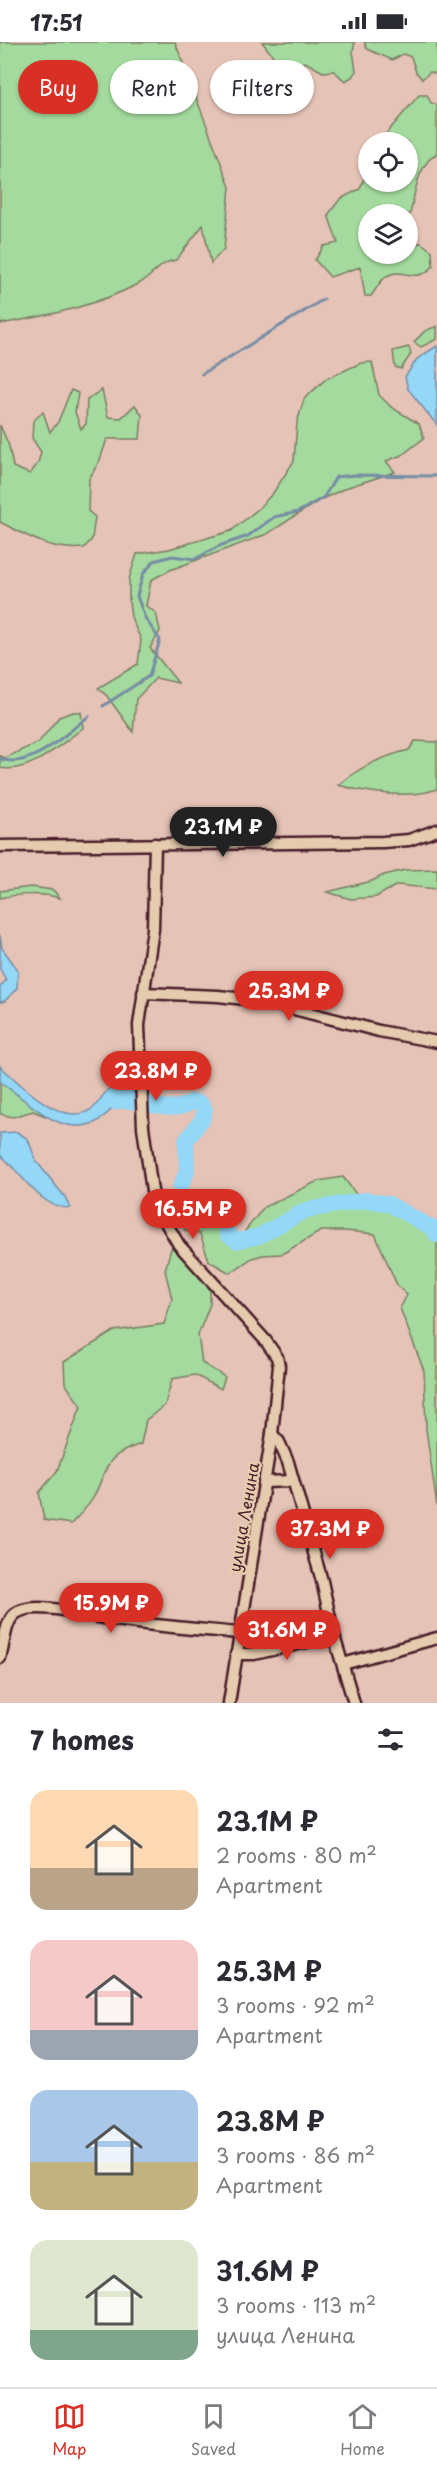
<!DOCTYPE html>
<html lang="en">
<head>
<meta charset="utf-8">
<style>
	body { margin:0; font-family:"Playpen Sans",sans-serif; background:#f7f7f7; color:#2b2b33; height:100vh; display:flex; flex-direction:column; font-size:22px; white-space:nowrap }
	* { box-sizing:border-box; margin:0 }
	p { font-size:20px; color:#7c7c81 }
	.icon { flex:none; width:33px; height:33px; fill:none; stroke:currentColor; stroke-width:2; stroke-linecap:round; stroke-linejoin:round }
	.map { position:relative; height:1661px; overflow:hidden }
	.details { display:flex; flex-direction:column; background:#fff; flex:1 }
	.details>* { flex:none }
	.top-card { position:absolute; left:18px; top:18px; width:402px; height:54px; display:flex; gap:12px }
	.controls { position:absolute; left:358px; top:90px; display:grid; gap:12px }
	.controls a { display:grid; place-items:center; width:60px; height:60px; border-radius:50%; background:#fff; box-shadow:0 2px 4px #0004; font-size:30px }
	.price { position:absolute; translate:-50% -51px; padding:0 14px; border-radius:21px; background:#d93025; color:#fff; font-size:20px; line-height:39px; filter:drop-shadow(0 2px 3px #0008) }
	.price::after { content:''; position:absolute; left:50%; top:36px; width:18px; height:14px; margin-left:-9px; background:inherit; clip-path:polygon(0 0,100% 0,50% 100%) }
	.price.active { background:#222; color:#fff }
	ul { padding:0; list-style:none }
	li { display:flex; align-items:center; gap:18px; height:150px; padding:0 30px }
	li span { display:grid; place-items:center; flex:none; width:168px; height:120px; border-radius:18px; color:#555 }
	li>.icon { margin-inline-start:auto }
	span .icon { width:72px; height:72px; fill:#fffc; stroke-width:1 }
	li b { font-size:26px }
	h2 { display:flex; justify-content:space-between; align-items:center; height:72px; padding:0 30px; font-size:26px }
	.chip { padding:0 21px; border-radius:27px; background:#fff; box-shadow:0 2px 4px #0004; font-size:21px; line-height:54px }
	.chip.active { background:#d93025; color:#fff }
	.status { display:flex; justify-content:space-between; align-items:center; height:42px; padding:0 30px; background:#fff; direction:ltr }
	.status svg { height:16px; fill:currentColor }
	.menu { display:flex; justify-content:space-around; align-items:center; height:84px; border-top:2px solid #e1e1e2; background:#fff; font-size:16px; color:#7c7c81 }
	.menu a { display:grid; justify-items:center; gap:3px }
	.menu .active { color:#d93025 }
	.map>svg:first-child { display:block }
	.green { fill:#a4da9d; stroke:#777c64; stroke-width:1.5 }
	.water { fill:#94d7f6; stroke:#768da5; stroke-width:1.5 }
	.lines { fill:none; stroke-linecap:round; stroke-linejoin:round }
	.stream { stroke:#768da5; stroke-width:3 }
	.river { stroke:#94d7f6; stroke-width:16 }
	.minor-casing { stroke:#4a1f2b; stroke-width:15 }
	.minor { stroke:#e6ccae; stroke-width:10 }
	.labels { text-anchor:middle; dominant-baseline:central; stroke-width:5; stroke-linejoin:round; paint-order:stroke }
	.street-label { font-size:16px; fill:#4a1f2b; stroke:#e6ccae }
</style>
</head>
<body>
<div class="status"><b>17:51</b><svg viewBox="0 0 49 12"><path d="M0 12V9h3v3zM5 12V6h3v6zM10 12V3h3v9zM15 12V0h3v12zM26 1h20v11H26zM47 4h2v5h-2z"/></svg></div>
<div class="map">
<svg width="437" height="1661" viewBox="0 0 437 1661">
	<rect width="100%" height="100%" fill="#e5c3b6"/>
	<filter id="ink" filterUnits="userSpaceOnUse"><feTurbulence type="fractalNoise" baseFrequency=".0167" numOctaves="2"/><feDisplacementMap in="SourceGraphic" scale="12" xChannelSelector="R" yChannelSelector="G"/><feConvolveMatrix kernelMatrix="1 2 1 2 8 2 1 2 1" color-interpolation-filters="sRGB"/></filter>
	<g filter="url(#ink)">
		<g class="green">
			<path d="M0 0H175L230 145 224 207 211 221 203 183 176 218C159 220 153 235 138 242 96 264 47 274 0 282Z"/>
			<polygon points="262,0 355,0 353,9 356,29 352,35 345,39 334,29 323,30 305,20 285,29"/>
			<polygon points="364,0 437,0 437,32 430,30 422,37 416,30 411,15 403,12 392,18 367,7"/>
			<path d="M419 53H427L431 61 437 63V111C415 125 415 156 408 180V172H369V212H408V202L421 201 432 209 433 224C416 244 404 224 387 234 380 238 376 248 371 254H365L360 225 330 235 315 218 324 204 338 201 328 173 340 157 360 147 369 124V140H408V100H379Z"/>
			<polygon points="437,284 437,297 421,305 414,300 425,289"/>
			<polygon points="409,305 411,312 401,327 395,325 393,309"/>
			<polygon points="372,320 379,353 391,365 419,382 424,396 402,413 386,419 395,430 348,445 320,458 267,492 170,528 151,538 146,564 156,571 160,589 150,606 178,641 156,636 136,657 133,690 107,654 98,646 138,622 141,598 131,575 129,560 129,537 137,512 169,507 231,489 258,467 273,451 294,419 297,381 304,357 326,337 361,321"/>
			<path d="M71 348 78 351 75 370 81 387 86 382 87 357 102 348 108 375 121 376 135 363 142 373 140 397H107L100 418 89 437 88 469 95 475 92 497 84 506C50 509 30 495 0 480V383L9 404 13 425 30 432 38 421 41 410 32 396 33 379 43 370 50 390 58 380Z"/>
			<path d="M73 670H81L83 686C60 703 30 732 0 726V714L5 716 39 700 59 675Z"/>
			<path d="M415 699 437 700V747C409 757 366 751 338 743 360 725 381 715 409 708Z"/>
			<polygon points="437,827 437,847 397,843 376,855 351,857 327,850 372,839 384,833 405,828"/>
			<path d="M31 845 53 848 60 856C44 851 16 852 0 856V849Z"/>
			<polygon points="0,1040 16,1044 60,1075 48,1075 33,1069 13,1075 0,1072"/>
			<path d="M343 1135 356 1152 367 1158 389 1162 432 1186 437 1193V1464L426 1387 424 1329 400 1266 407 1253 397 1243 375 1192 346 1189H321L282 1212 263 1213 252 1216 230 1231 209 1219 200 1192 185 1188 177 1173 183 1154C205 1165 222 1166 227 1192L237 1199 264 1165 318 1139Z"/>
			<path d="M172 1203 210 1245V1262L198 1293 202 1321 225 1335 221 1347 195 1333 172 1337 165 1363 146 1378 141 1402C102 1415 109 1425 93 1456 88 1465 78 1474 71 1482L44 1478 39 1451 57 1429 81 1364 65 1341 64 1320 114 1289 164 1282 172 1257 165 1228Z"/>
		</g>
		<g class="water">
			<polygon points="437,304 437,383 408,347 405,335 417,317"/>
			<polygon points="0,893 2,906 18,928 17,946 5,959 0,960 0,945 6,938 0,927"/>
			<path d="M0 1024C20 1042 66 1090 94 1065 99 1060 103 1052 109 1047L120 1045 133 1048 135 1061 121 1059C113 1065 104 1076 96 1080 59 1097 27 1057 0 1040Z"/>
			<path d="M17 1090 28 1097 36 1119 65 1155 70 1166C38 1166 22 1130 0 1113V1091Z"/>
		</g>
		<g class="lines">
			<g class="stream">
				<polyline points="202,332 324,257"/>
				<polyline points="103,664 149,634 160,598 145,576 137,554 143,532 154,519 172,514 195,517 219,504 248,494 274,475 298,470 324,455 336,435 354,433 437,434"/>
				<path d="M0 717C32 728 65 692 89 674"/>
			</g>
			<path class="river" d="M114 1060C140 1053 167 1076 192 1060L200 1061 205 1067 203 1076 186 1099 187 1129 180 1146 183 1154C205 1165 222 1166 227 1192L237 1199 259 1194 306 1168 367 1158 389 1162 432 1186 437 1193"/>
			<g class="minor-casing">
				<g id="minor">
					<polyline points="155,802 153,887 139,983 143,1085 152,1149 159,1169 179,1203 265,1298 277,1315 279,1324 272,1392 229,1661"/>
					<polyline points="0,804 383,800 409,798 437,788"/>
					<polyline points="143,951 218,954 263,959 379,989 437,1000"/>
					<polyline points="272,1392 279,1400 288,1420 322,1539 334,1594 354,1661"/>
					<polyline points="264,1440 293,1439"/>
					<polyline points="236,1612 254,1612 334,1594"/>
					<path d="M0 1616C5 1602 4 1577 18 1570 38 1559 88 1574 110 1577 152 1584 196 1587 239 1591"/>
					<polyline points="343,1622 437,1596"/>
				</g>
			</g>
			<use href="#minor" class="minor"/>
		</g>
	</g>
	<g class="labels">
		<g class="street-label">
			<text transform="translate(243 1475) rotate(-80)">улица Ленина</text>
		</g>
	</g>
</svg>
<div class="controls">
<a><svg class="icon" aria-label="locate" viewBox="0 0 24 24"><circle cx="12" cy="12" r="6"/><path d="M12 2v4M12 18v4M2 12h4M18 12h4"/></svg></a>
<a><svg class="icon" aria-label="layers" viewBox="0 0 24 24"><path d="M12 4l9 5-9 5-9-5zM3 14l9 5 9-5"/></svg></a>
</div>
<b class="price active" style="left:223px;top:816px">23.1M ₽</b>
<b class="price" style="left:289px;top:980px">25.3M ₽</b>
<b class="price" style="left:156px;top:1060px">23.8M ₽</b>
<b class="price" style="left:193px;top:1198px">16.5M ₽</b>
<b class="price" style="left:330px;top:1518px">37.3M ₽</b>
<b class="price" style="left:111px;top:1592px">15.9M ₽</b>
<b class="price" style="left:287px;top:1619px">31.6M ₽</b>
<div class="top-card">
<a class="chip active">Buy</a>
<a class="chip">Rent</a>
<a class="chip">Filters</a>
</div>
</div>
<section class="details">
<h2>7 homes<svg class="icon" aria-label="filters" viewBox="0 0 24 24"><path d="M4 7h16M4 17h16"/><circle cx="9" cy="7" r="2"/><circle cx="15" cy="17" r="2"/></svg></h2>
<ul>
<li><span style="background:linear-gradient(#ffd9b3 65%,#b9a48a 0)"><svg class="icon" aria-label="home" viewBox="0 0 24 24"><path d="M3 11l9-7 9 7M6 9v11h12V9"/></svg></span><div><b>23.1M ₽</b><p>2 rooms · 80 m²</p><p>Apartment</p></div></li>
<li><span style="background:linear-gradient(#f6c9c9 75%,#9aa5b1 0)"><svg class="icon" aria-label="home" viewBox="0 0 24 24"><path d="M3 11l9-7 9 7M6 9v11h12V9"/></svg></span><div><b>25.3M ₽</b><p>3 rooms · 92 m²</p><p>Apartment</p></div></li>
<li><span style="background:linear-gradient(#a9c7e8 60%,#c2b280 0)"><svg class="icon" aria-label="home" viewBox="0 0 24 24"><path d="M3 11l9-7 9 7M6 9v11h12V9"/></svg></span><div><b>23.8M ₽</b><p>3 rooms · 86 m²</p><p>Apartment</p></div></li>
<li><span style="background:linear-gradient(#dfe7d0 75%,#7fa58c 0)"><svg class="icon" aria-label="home" viewBox="0 0 24 24"><path d="M3 11l9-7 9 7M6 9v11h12V9"/></svg></span><div><b>31.6M ₽</b><p>3 rooms · 113 m²</p><p>улица Ленина</p></div></li>
</ul>
</section>
<nav class="menu">
<a class="active"><svg class="icon" aria-label="map" viewBox="0 0 24 24"><path d="M3 6l6-2 6 2 6-2v14l-6 2-6-2-6 2zM9 4v14M15 6v14"/></svg>Map</a>
<a><svg class="icon" aria-label="saved" viewBox="0 0 24 24"><path d="M7 4h10v16l-5-4-5 4z"/></svg>Saved</a>
<a><svg class="icon" aria-label="home" viewBox="0 0 24 24"><path d="M3 11l9-7 9 7M6 9v11h12V9"/></svg>Home</a>
</nav>
</body>
</html>
